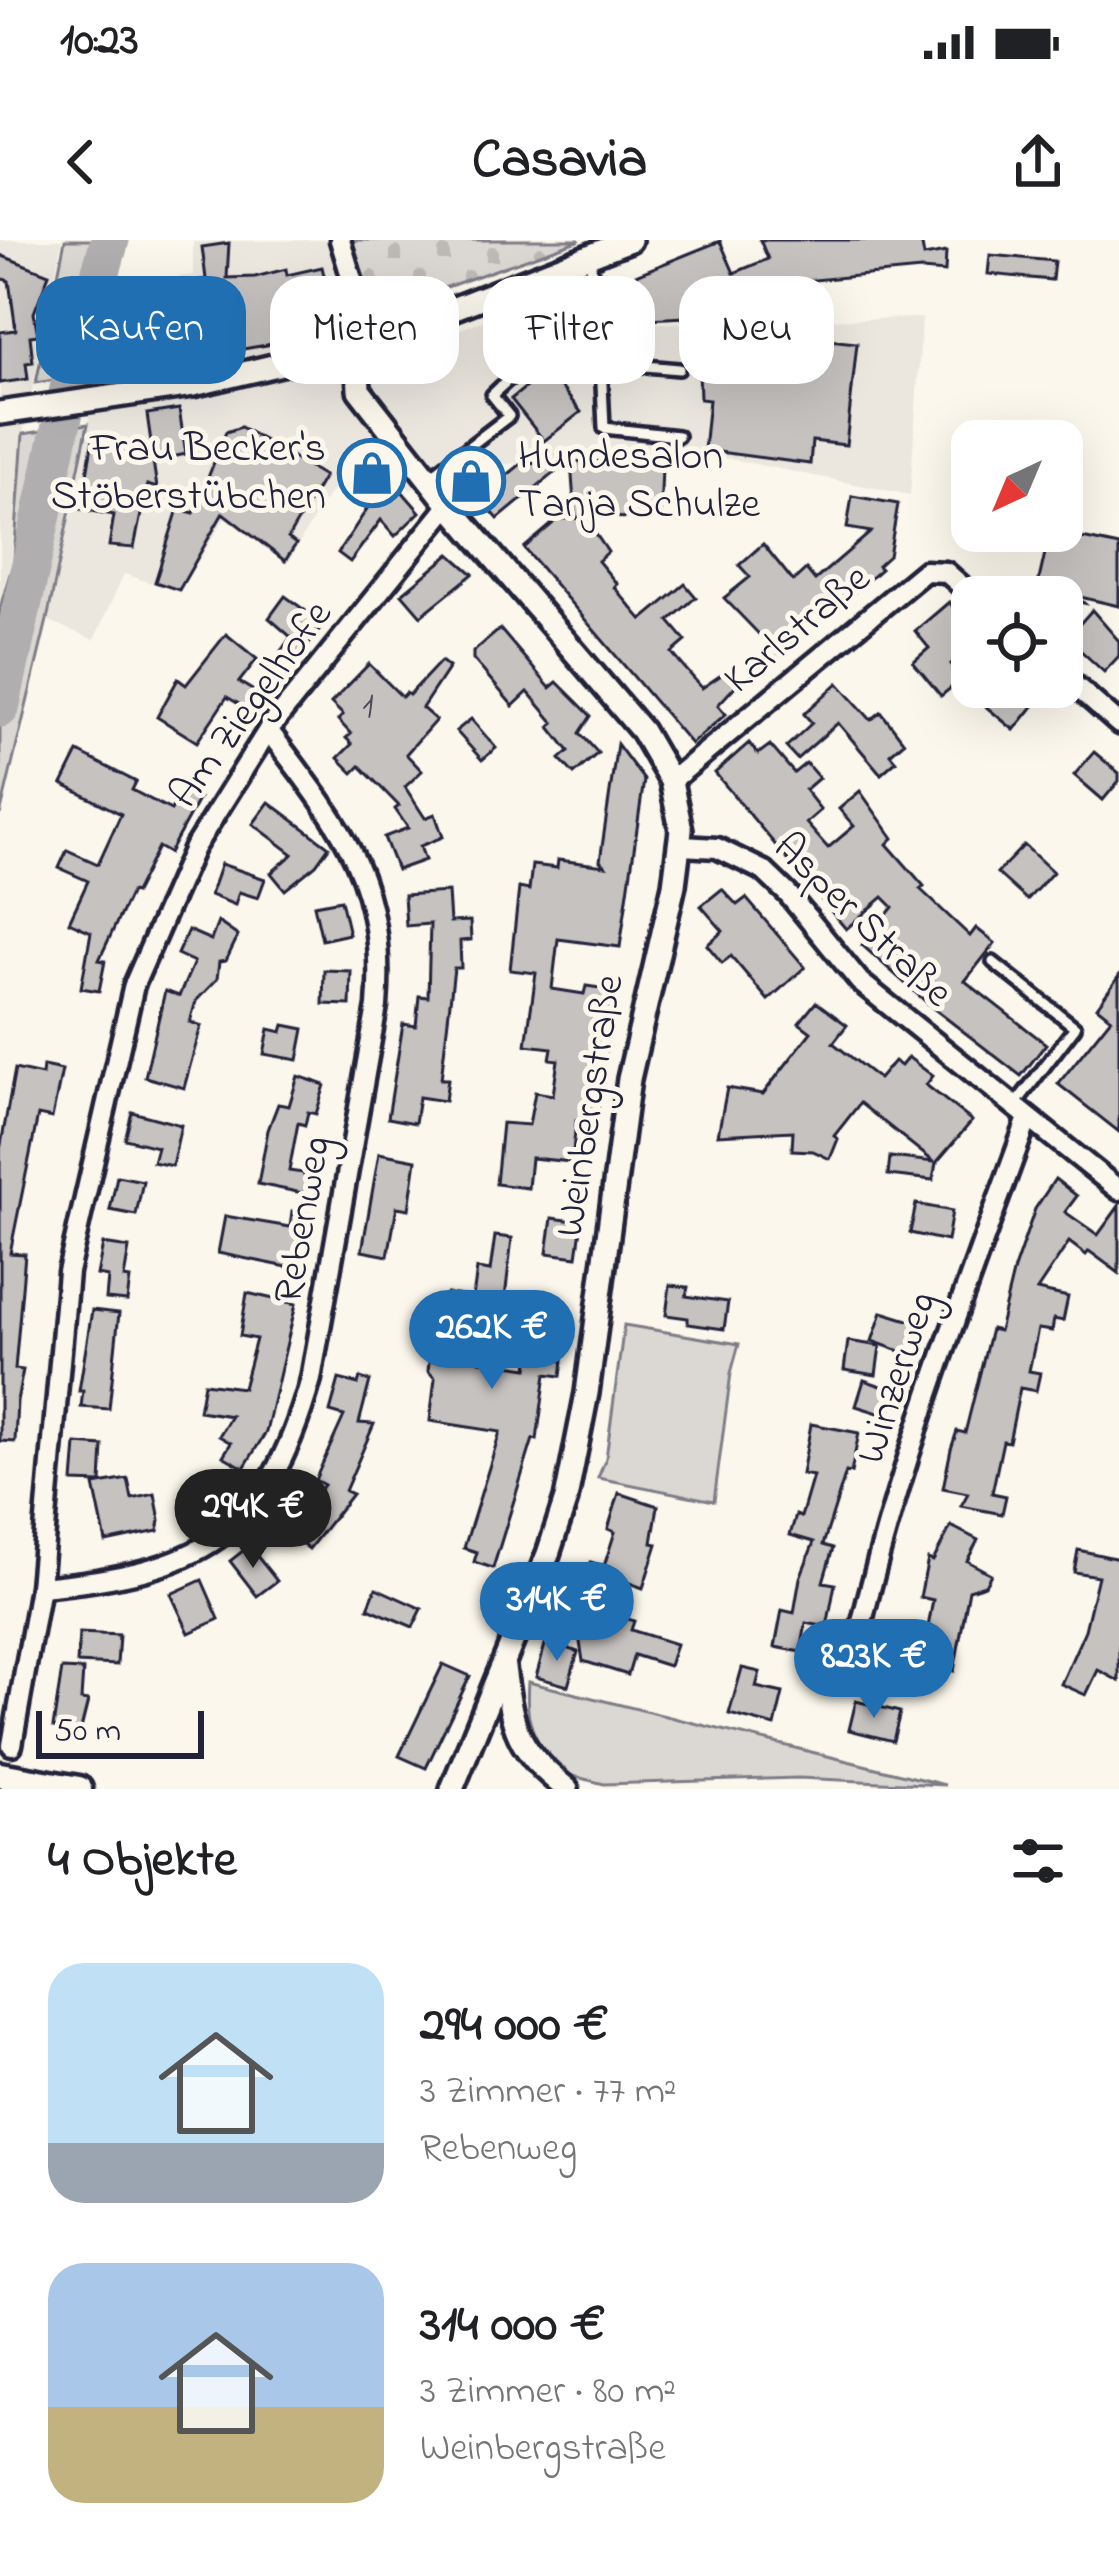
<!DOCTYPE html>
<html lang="de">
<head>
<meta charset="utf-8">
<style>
	body { margin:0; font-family:"Indie Flower",sans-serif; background:#f6f6f6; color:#202124; height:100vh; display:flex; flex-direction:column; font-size:45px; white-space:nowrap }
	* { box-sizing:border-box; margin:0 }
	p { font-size:39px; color:#757577 }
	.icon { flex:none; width:66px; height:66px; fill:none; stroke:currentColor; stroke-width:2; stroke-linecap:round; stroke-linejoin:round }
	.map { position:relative; height:1549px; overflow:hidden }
	.details { display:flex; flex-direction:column; background:#fff; flex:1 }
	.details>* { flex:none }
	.hud { position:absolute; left:36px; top:36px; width:1047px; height:108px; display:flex; gap:24px }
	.needle { width:78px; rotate:224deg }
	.buttons { position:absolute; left:951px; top:180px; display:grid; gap:24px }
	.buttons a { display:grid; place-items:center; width:132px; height:132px; border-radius:24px; background:#fff; box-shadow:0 12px 48px #0002; font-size:60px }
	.scale { position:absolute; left:36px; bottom:30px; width:168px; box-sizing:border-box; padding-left:12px; border:6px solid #22223b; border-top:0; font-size:33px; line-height:42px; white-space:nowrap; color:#22223b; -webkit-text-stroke:9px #fbf7ec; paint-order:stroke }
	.price { position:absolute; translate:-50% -102px; padding:0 27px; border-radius:42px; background:#1f6fb2; color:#fff; font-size:39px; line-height:78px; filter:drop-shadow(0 3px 6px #0008) }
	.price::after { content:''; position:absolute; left:50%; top:72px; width:36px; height:27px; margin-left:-18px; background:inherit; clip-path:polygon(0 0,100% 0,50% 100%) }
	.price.current { background:#222; color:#fff }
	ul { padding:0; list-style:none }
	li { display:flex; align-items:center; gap:36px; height:300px; padding:0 48px }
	li span { display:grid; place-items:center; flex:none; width:336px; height:240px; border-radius:36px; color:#555 }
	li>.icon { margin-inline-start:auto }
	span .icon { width:144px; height:144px; fill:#fffc; stroke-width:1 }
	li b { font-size:51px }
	h2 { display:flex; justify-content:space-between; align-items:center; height:144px; padding:0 48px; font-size:51px }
	.pill { padding:0 42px; border-radius:36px; background:#fff; box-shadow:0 12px 48px #0002; font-size:42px; line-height:108px }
	.pill.current { background:#1f6fb2; color:#fff }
	.status { display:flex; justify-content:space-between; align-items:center; height:84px; padding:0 60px; background:#fff; direction:ltr }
	.status svg { height:33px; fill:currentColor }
	header { display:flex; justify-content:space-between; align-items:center; height:156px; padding:0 48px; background:#fff; font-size:54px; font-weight:700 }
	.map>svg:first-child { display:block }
	.built { fill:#ebe7df }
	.green { fill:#dbd8d3; stroke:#7e7d87; stroke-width:3 }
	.cemetery { fill:url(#cemetery-stones); stroke:#7e7d87; stroke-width:3 }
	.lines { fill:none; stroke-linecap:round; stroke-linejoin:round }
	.river { stroke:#b1aeb0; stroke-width:39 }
	.building { fill:#c6c2c0; stroke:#22223b; stroke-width:3 }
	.service-casing { stroke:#22223b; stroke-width:18 }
	.minor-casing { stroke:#22223b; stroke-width:27 }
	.tertiary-casing { stroke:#22223b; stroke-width:30 }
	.secondary-casing { stroke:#22223b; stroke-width:33 }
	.service { stroke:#fbf7ec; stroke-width:9 }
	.minor { stroke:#fbf7ec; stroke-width:18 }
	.tertiary { stroke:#fbf7ec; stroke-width:21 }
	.secondary { stroke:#fbf7ec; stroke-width:24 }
	.labels { text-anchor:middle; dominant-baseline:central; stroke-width:10; stroke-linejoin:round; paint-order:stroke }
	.number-label { font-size:36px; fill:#4b4a5c }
	.poi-label { font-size:42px; fill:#22223b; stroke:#fbf7ec; text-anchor:end }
	.street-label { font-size:42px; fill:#22223b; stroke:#fbf7ec }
</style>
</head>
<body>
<div class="status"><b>10:23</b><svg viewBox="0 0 49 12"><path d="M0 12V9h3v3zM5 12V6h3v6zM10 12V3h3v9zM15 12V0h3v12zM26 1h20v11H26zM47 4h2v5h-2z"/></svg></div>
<header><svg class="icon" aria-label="back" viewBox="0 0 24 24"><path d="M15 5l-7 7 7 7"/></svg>Casavia<svg class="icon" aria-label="share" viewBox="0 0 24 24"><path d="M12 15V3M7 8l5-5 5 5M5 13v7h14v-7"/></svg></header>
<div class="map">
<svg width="1119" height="1549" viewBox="0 0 1119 1549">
	<defs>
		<pattern id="cemetery-stones" width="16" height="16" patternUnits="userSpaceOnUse" patternTransform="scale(3)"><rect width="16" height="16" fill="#dbd8d3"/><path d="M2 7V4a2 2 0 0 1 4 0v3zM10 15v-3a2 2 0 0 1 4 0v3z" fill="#bcb9b6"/></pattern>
	</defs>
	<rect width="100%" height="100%" fill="#fbf7ec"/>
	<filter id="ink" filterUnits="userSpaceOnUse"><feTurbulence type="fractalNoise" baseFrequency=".00833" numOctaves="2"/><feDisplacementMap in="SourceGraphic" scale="24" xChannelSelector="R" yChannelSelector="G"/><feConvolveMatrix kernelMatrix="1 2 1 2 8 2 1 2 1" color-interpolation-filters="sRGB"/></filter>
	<g filter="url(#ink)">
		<g class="built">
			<polygon points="0,0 62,0 23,194 14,320 0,368"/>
			<polygon points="326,0 370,124 603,34 613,84 922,78 910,255 699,213 452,227 411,250 369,205 322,264 287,324 225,278 179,352 124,334 94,400 47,380 88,184 110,46 193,35 193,2"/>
		</g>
		<g class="green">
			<polygon points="65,0 118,0 90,134 36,143"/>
			<polygon points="88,184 47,380 0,575 0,368 14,320 23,194"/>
			<polygon points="624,1085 739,1104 731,1133 714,1261 598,1238 606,1218"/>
			<path d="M528 1442 945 1545 798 1538 604 1544 569 1535 542 1515 544 1511C528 1487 526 1471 528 1442Z"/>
		</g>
		<polygon class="cemetery" points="351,0 580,0 373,73"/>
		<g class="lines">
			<polyline class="river" points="0,468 75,121 110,0"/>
		</g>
		<g class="building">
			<polygon points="760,0 921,0 924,16 946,12 945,32 921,30 781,43 780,95 857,103 846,205 812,201 810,224 704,210 709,160 700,159 699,131 703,119 713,120 716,89 765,94 764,43 687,77 606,81 605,75 628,66 618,42 720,1 734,33 768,19"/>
			<polygon points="229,3 227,38 255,37 286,29 287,35 322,27 326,43 335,40 347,84 267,105 105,132 103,117 109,87 134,80 133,52 206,39 202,7"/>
			<polygon points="0,15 49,34 34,73 38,95 30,96 33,122 26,123 28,139 0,143 0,92 16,90 9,41 0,38"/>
			<polygon points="990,15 1054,21 1052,40 988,34"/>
			<polygon points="547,130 581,172 544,201 511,159"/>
			<polygon points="179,169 186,214 153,221 157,248 147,245 134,308 109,306 114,275 81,269 93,199 152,209 147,174"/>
			<polygon points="241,187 324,236 288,298 296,304 285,321 223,273 179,350 155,342 178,269 194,273 226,192"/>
			<polygon points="368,212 420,272 395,296 381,280 350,322 338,313 367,269 340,243"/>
			<polygon points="589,221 662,226 660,279 575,276 571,222"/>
			<polygon points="567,222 498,279 462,236 498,227 505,237 521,224"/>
			<polygon points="852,256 898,264 889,316 878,326 881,329 842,363 834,354 801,381 809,391 780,416 724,358 750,337 739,325 763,304 793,341 806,329 815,340 871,292 847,288"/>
			<polygon points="585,278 608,312 598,321 617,344 614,347 642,380 685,344 696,357 669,381 686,401 672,413 702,448 727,431 738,443 718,465 726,474 691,504 524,308 558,279"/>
			<polygon points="1050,291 1119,306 1119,366 1076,356 1084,363 1036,353"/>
			<polygon points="450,314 473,334 421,376 402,354"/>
			<polygon points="285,356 324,384 288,432 273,422 291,397 269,378"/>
			<polygon points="949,362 972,390 972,407 951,424 963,438 941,456 913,422 929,408 915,391"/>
			<polygon points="1092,370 1119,401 1119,416 1104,432 1067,398"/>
			<polygon points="500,389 550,448 557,442 591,476 580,493 598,513 574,534 560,519 569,511 550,487 554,483 528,452 513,466 473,419 473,412"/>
			<polygon points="226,394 257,419 239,442 259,454 249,470 227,457 197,502 157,477 178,439 186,445"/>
			<polygon points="441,421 449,427 422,468 436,480 406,514 422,531 405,547 425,578 435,574 443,597 420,606 425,620 397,630 384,597 408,588 395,569 399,566 360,526 353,533 338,518 352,504 346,498 351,494 338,480 343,475 331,463 369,424 402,457 406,453 409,455"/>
			<polygon points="838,443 871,480 881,472 904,502 890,514 896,521 881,534 838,483 797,519 786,507 812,483 804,474"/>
			<polygon points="1000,447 1035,447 1043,454 1014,490 984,465"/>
			<polygon points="471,479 496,508 482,520 456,491"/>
			<polygon points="749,503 758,514 770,505 794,533 806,523 819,538 805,550 821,570 806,583 828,608 854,586 839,569 860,551 893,598 887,604 924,646 920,649 970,696 976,688 995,703 965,741 1046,804 1021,836 933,768 862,705 893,667 883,657 846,689 715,533"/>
			<polygon points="617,504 644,540 620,707 558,699 552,749 584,754 586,746 614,750 596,884 576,881 572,922 531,918 528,948 496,944 502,883 529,885 535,852 553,855 558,820 550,819 552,808 526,805 536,733 510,730 519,648 529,650 532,625 557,628 558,620 605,626 600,621"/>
			<polygon points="78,512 136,542 132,550 171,570 182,549 199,558 169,613 158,607 135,653 131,652 99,720 105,721 99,751 81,748 91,692 69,682 88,641 59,628 67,610 98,624 121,574 62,544"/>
			<polygon points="1094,512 1119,533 1119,541 1103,560 1074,535"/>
			<polygon points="269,562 329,607 316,625 285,650 271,633 293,614 253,584"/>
			<polygon points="1024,605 1053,632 1027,660 997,633"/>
			<polygon points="221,624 265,639 258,658 239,652 235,665 210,655"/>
			<polygon points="722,649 737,665 746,658 805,727 768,760 731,716 722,723 707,705 723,691 701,666"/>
			<polygon points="448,652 450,682 470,681 471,700 460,701 461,728 454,728 441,839 448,839 445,861 419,857 415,883 388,878 403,784 416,786 419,756 428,757 430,684 406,686 404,655"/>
			<polygon points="341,660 349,694 322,700 314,665"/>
			<polygon points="218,682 238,696 226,721 219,722 217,739 196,761 190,782 201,786 184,848 145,837 165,751 179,756 194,722 177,714 188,690 211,700"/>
			<polygon points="324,730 351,731 350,765 323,764"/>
			<polygon points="1119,736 1119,892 1058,844 1111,778 1097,767"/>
			<polygon points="816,762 847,785 833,803 879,839 894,821 901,826 908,817 933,836 926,845 972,881 936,923 933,940 888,935 890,917 934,922 860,863 834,896 838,899 830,919 813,911 792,910 793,891 718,895 727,848 763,854 811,792 799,783"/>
			<polygon points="284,785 304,789 298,820 264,814 269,789 282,792"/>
			<polygon points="43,826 62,830 52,878 38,875 10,1013 25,1014 15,1129 23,1130 17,1161 15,1202 0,1201 0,910 15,829 42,835"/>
			<polygon points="298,836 325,845 316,874 308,872 305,885 298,883 289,931 303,933 312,955 258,944 268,890 278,864 289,866"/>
			<polygon points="132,872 181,885 172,926 153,922 157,907 125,899"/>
			<polygon points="379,913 416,920 409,969 397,967 388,1016 362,1011"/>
			<polygon points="117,936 143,941 136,975 110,970"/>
			<polygon points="1055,939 1077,956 1065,972 1098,995 1119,966 1119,1033 1089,1011 1086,1015 1069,1002 1037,1050 1068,1057 1063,1081 1054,1079 1052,1091 1038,1089 1029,1131 1040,1133 1036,1151 1020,1148 1009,1202 1003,1201 992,1253 1006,1256 1002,1274 961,1266 968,1253 943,1248 951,1209 957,1191 965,1193 991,1089 999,1091 1014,1029 1035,969"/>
			<polygon points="916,964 952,971 947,1001 910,993"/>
			<polygon points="292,971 313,975 302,1030 218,1013 225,976 290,987"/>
			<polygon points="552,978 582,982 577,1017 547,1013"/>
			<polygon points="495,996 512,998 505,1058 510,1059 507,1086 486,1083 480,1121 528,1128 535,1079 568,1082 561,1136 546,1134 537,1200 533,1199 493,1328 474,1322 477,1312 464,1308 500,1192 430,1181 435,1138 428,1131 434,1079 443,1081 447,1054 473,1057 477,1029 490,1031"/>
			<polygon points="103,1004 129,1008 124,1038 130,1039 127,1061 106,1059 108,1037 97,1035"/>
			<polygon points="670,1045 688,1047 686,1056 728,1062 724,1089 688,1084 688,1078 666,1075"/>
			<polygon points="247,1053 296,1064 266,1192 244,1228 223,1216 231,1203 219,1196 231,1176 199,1171 204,1143 243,1148 256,1099 240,1096"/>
			<polygon points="92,1070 119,1073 109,1169 81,1167 83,1151 79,1151"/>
			<polygon points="882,1072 918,1083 908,1114 872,1101"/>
			<polygon points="848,1101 880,1106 876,1135 844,1130"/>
			<polygon points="360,1138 370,1141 359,1183 374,1184 345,1251 352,1254 309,1309 290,1294 290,1287 324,1245 315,1240 344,1176 330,1172 339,1139 358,1144"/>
			<polygon points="864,1140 896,1151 888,1176 856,1166"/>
			<polygon points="811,1184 859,1193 851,1233 846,1232 823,1305 833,1308 823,1342 835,1344 827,1387 806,1383 801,1412 775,1407 782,1370 794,1373 800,1338 814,1302 790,1295 796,1275 801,1277 813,1236 802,1234"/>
			<polygon points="76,1204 103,1206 101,1243 73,1242"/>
			<polygon points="128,1239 132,1259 155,1254 160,1280 158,1291 106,1302 94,1245"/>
			<polygon points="619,1253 658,1266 652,1303 657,1304 643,1348 621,1340 611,1374 634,1381 631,1390 676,1404 669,1426 634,1415 628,1435 583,1421 580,1402 589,1374 575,1373 591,1322 604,1326 615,1292 608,1289"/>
			<polygon points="951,1286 978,1300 967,1321 991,1334 985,1345 969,1350 954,1431 921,1425 933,1360 920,1357 928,1319 933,1321"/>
			<polygon points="249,1306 277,1341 257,1356 230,1321"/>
			<polygon points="1078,1310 1119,1319 1119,1441 1098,1430 1086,1455 1061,1444 1085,1390 1098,1336 1074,1332"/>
			<polygon points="202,1340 219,1379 189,1393 171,1354"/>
			<polygon points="376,1348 422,1369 413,1387 368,1368"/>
			<polygon points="79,1393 119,1395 117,1425 77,1423"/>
			<polygon points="546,1401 578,1412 568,1446 536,1437"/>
			<polygon points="443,1424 470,1436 426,1528 399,1516"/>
			<polygon points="742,1428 760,1432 756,1447 783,1453 775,1486 729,1474"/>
			<polygon points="62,1429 83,1430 81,1460 88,1461 80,1493 53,1487"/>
			<polygon points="856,1461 900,1472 893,1501 849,1490"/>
		</g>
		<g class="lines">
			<g class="service-casing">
				<g id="service">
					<polyline points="590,15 601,122 679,129"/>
					<path d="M428 238 509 176 492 155C533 115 546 115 601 122L604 188 678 196"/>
					<polyline points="993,722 1075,787 1014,866"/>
				</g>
			</g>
			<g class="minor-casing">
				<g id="minor">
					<polyline points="340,0 364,79 357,106"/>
					<polyline points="1062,434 1119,484"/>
					<polyline points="671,541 925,331 946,332 974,357"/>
					<polyline points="682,606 717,608 764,631 788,654 860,742 1119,950"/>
					<path d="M40 1347C200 1332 266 1299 311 1139L377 766C387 640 340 585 268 490"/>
					<path d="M852 1426C892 1238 963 1058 1028 878"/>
					<polyline points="12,1505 40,1347 68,1032 134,745 194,608 268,490 449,265"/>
				</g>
			</g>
			<g class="tertiary-casing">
				<g id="tertiary">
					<polyline points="357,106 359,150 449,265 642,491 671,541 681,590 674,645 629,839 587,1153 566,1259 548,1314 452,1549"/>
					<polyline points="0,173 193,145 357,106 630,0"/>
					<path d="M504 1428C512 1488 517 1510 567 1549"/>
				</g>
			</g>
			<g class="secondary-casing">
				<polyline id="secondary" points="0,1535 79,1549"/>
			</g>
			<use href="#service" class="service"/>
			<use href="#minor" class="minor"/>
			<use href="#tertiary" class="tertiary"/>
			<use href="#secondary" class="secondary"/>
		</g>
	</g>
	<defs>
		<g id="shop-ring" transform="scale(3.45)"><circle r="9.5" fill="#fbf7ec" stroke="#1f6fb2" stroke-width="1.5"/><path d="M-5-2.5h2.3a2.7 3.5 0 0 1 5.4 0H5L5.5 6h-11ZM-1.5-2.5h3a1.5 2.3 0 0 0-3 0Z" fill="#1f6fb2"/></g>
	</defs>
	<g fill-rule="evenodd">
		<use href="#shop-ring" x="372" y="233"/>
		<use href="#shop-ring" x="471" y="241"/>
	</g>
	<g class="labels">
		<g class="number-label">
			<text x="368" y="467">1</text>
		</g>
		<g class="poi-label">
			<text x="326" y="209">Frau Becker's<tspan x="326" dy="48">Stöberstübchen</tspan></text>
			<text x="518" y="217" text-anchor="start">Hundesalon<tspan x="518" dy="48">Tanja Schulze</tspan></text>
		</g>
		<g class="street-label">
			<text transform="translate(798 390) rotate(-40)">Karlstraße</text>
			<text transform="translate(252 465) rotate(-54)">Am Ziegelhofe</text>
			<text transform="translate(862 681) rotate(44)">Asper Straße</text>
			<text transform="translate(591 866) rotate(-81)">Weinbergstraße</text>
			<text transform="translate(304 980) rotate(-80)">Rebenweg</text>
			<text transform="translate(898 1138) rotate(-72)">Winzerweg</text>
		</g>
	</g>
</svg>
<div class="buttons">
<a><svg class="needle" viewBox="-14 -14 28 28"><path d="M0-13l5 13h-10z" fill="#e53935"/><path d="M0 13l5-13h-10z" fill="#757577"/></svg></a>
<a><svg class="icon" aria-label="locate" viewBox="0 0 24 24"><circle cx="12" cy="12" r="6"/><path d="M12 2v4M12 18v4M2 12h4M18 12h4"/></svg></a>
</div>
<div class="scale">50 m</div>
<b class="price" style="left:492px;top:1152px">262K €</b>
<b class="price current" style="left:253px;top:1331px">294K €</b>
<b class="price" style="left:557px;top:1424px">314K €</b>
<b class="price" style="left:874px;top:1481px">823K €</b>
<div class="hud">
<a class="pill current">Kaufen</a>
<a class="pill">Mieten</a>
<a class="pill">Filter</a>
<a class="pill">Neu</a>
</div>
</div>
<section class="details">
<h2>4 Objekte<svg class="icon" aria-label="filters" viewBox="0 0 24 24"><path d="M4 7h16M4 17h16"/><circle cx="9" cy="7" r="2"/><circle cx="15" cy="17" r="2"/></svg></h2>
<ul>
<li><span style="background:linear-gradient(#bfe0f5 75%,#9aa5b1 0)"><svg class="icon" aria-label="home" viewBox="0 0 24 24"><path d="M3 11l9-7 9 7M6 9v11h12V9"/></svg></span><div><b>294 000 €</b><p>3 Zimmer · 77 m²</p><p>Rebenweg</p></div></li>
<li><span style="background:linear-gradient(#a9c7e8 60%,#c2b280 0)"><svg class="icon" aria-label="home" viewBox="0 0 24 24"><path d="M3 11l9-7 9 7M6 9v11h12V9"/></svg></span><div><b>314 000 €</b><p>3 Zimmer · 80 m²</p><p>Weinbergstraße</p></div></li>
</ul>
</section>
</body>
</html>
